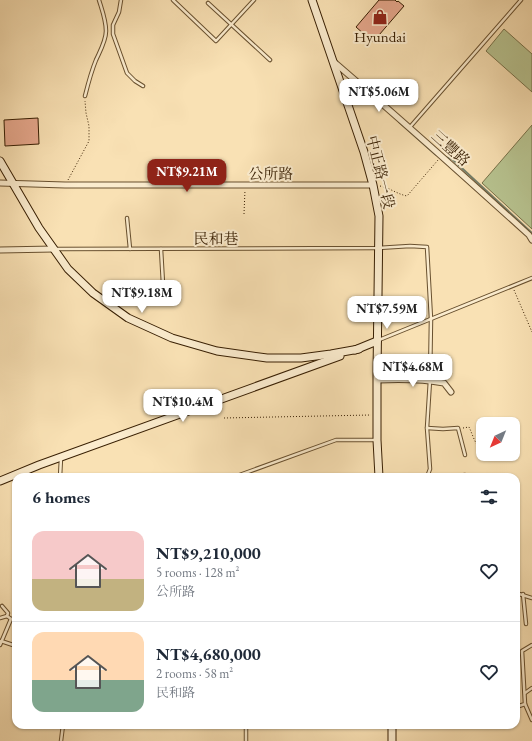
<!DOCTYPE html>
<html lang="en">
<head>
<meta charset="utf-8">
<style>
	body { margin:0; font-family:"EB Garamond","Noto Serif TC",serif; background:#f6f6f7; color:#1f2937; height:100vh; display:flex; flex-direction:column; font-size:15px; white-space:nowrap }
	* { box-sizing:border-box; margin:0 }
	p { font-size:13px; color:#747a83 }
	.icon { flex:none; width:22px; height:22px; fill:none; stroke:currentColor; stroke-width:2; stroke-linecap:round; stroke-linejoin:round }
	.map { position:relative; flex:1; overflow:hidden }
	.side { position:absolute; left:12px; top:473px; width:508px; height:256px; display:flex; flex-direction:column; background:#fff; border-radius:12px; box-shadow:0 1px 3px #0004 }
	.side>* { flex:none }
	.needle { width:26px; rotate:223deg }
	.tools { position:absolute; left:476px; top:417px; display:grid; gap:8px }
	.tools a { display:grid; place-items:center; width:44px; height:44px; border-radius:8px; background:#fff; box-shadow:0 1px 3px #0004; font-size:20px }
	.price { position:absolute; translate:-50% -34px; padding:0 9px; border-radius:8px; background:#fff; color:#222; font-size:13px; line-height:26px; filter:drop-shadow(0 1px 2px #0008) }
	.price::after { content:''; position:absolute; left:50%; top:24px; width:12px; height:9px; margin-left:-6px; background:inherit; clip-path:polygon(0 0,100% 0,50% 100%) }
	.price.on { background:#8f2418; color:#fff }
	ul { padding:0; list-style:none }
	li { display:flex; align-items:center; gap:12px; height:100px; padding:0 20px }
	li+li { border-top:1px solid #e0e1e3 }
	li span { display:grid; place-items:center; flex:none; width:112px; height:80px; border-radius:12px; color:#555 }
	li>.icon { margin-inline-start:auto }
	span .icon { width:48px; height:48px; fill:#fffc; stroke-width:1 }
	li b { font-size:17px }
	h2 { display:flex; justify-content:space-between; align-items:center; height:48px; padding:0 20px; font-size:17px }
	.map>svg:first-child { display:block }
	.green { fill:#b8c491; stroke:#78724a }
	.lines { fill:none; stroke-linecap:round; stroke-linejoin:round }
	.stream { stroke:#757e69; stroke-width:2 }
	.building { fill:#e5a78c; stroke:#381f03 }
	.lane-casing { stroke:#68502f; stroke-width:4.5 }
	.street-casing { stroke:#68502f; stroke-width:7 }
	.secondary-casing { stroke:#381f03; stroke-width:9 }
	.path { stroke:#381f03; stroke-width:1; stroke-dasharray:1 2; stroke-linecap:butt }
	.lane { stroke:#fbecce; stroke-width:2.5 }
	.street { stroke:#fbecce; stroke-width:5 }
	.secondary { stroke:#fbecce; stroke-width:7 }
	.labels { text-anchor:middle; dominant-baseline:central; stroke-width:4; stroke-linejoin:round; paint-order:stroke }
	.poi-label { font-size:15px; fill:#381f03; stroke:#fbecce }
	.street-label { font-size:15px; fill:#381f03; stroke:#fbecce }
</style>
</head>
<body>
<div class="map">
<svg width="532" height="741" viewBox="0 0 532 741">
	<rect width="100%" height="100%" fill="#f9e1b4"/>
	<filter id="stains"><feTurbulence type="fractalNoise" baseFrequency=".005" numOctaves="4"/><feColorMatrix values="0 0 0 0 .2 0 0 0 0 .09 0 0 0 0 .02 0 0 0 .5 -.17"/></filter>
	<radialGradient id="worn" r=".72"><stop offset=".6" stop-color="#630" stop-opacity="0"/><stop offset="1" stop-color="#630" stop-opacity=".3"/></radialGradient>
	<g class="green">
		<polygon points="504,29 532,54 532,92 486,51"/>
		<polygon points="532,125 532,229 482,183"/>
	</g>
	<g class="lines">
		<g class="stream">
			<polyline points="399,122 435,154 437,155"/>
			<polyline points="445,157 452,159 532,233"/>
		</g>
	</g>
	<g class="building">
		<polygon points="379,0 395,0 397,2 398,1 404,6 373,42 356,27"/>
		<polygon points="38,118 39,144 5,146 4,120"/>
	</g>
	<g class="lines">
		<g class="lane-casing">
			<g id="lane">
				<polyline points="121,0 119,12 113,25 113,34 127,73 135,81 143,86"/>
				<polyline points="173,0 216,41 254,0"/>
				<polyline points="208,3 270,60"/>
				<path d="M85 96C88 84 91 72 96 60 100 51 106 41 106 31 106 20 102 10 99 0"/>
				<polyline points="410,127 521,0"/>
				<polyline points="127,218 130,249"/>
				<polyline points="56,249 378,248 410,246 427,247 431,319 430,380 427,428 430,469 427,477"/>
				<polyline points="161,249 163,284"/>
				<polyline points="379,340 532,278"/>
				<polyline points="427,428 443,429 458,428 465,455"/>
				<polyline points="60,477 61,458"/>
				<polyline points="234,477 336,440 377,440"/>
				<polyline points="450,477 465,475"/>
				<polyline points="516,593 532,598"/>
				<polyline points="523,594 526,624"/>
				<polyline points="2,606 8,613 7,616"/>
				<polyline points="0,618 7,616 11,619"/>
				<polyline points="1,641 16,646"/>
				<polyline points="0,645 11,619 16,619"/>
				<polyline points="525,693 532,688"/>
				<polyline points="525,704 532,720"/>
				<polyline points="516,707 525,704 522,651 532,645"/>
				<polyline points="246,725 246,741"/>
				<polyline points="61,741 63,725"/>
			</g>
		</g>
		<g class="street-casing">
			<g id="street">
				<path d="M334 62C399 118 464 176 529 235L532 240"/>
				<polyline points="0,183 65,185 373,185"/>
				<polyline points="0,250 54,249"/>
				<path d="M377 380C399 379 422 379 444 383L451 392"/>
			</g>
		</g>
		<g class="secondary-casing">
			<g id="secondary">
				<polyline points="312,0 364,152 373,185 379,216 377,374 377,440 379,477"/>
				<polyline points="0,161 39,228 68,269 93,293 128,318 172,338 217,351 267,358 301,358 331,354 359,349"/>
				<polyline points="355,350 377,341"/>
				<polyline points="0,481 39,465 340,356"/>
				<polyline points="392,725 392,741"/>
			</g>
		</g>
		<g class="path">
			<polyline points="68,180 89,141 89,126 86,113 85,101"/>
			<path d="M380 186C390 188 397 194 407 196L438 160"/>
			<polyline points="244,214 245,190"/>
			<polyline points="514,290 532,332"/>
			<polyline points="224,418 371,415"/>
			<path d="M463 428 469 427C473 435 475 446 483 450"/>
		</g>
		<use href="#lane" class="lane"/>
		<use href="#street" class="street"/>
		<use href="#secondary" class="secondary"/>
	</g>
	<defs>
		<g id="shop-bare" transform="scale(1.2)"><path d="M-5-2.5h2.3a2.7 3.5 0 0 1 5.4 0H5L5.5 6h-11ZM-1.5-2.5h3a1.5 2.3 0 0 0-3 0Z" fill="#8f2418" stroke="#fbecce" stroke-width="2.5" paint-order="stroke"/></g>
	</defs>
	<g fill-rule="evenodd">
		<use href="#shop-bare" x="380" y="17"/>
	</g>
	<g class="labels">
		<g class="poi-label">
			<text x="380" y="36">Hyundai</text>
		</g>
		<g class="street-label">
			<text transform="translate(451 148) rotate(42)">三豐路</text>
			<text transform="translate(381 172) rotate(76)">中正路一段</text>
			<text x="271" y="173">公所路</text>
			<text x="216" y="238">民和巷</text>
		</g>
	</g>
	<rect width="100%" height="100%" filter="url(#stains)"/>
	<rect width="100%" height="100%" fill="url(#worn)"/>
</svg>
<div class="tools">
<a><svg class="needle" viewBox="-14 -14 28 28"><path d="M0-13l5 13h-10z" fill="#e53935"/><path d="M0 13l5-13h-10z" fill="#747a83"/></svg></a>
</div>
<b class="price" style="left:379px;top:113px">NT$5.06M</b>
<b class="price on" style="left:187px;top:193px">NT$9.21M</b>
<b class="price" style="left:142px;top:314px">NT$9.18M</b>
<b class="price" style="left:387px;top:330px">NT$7.59M</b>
<b class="price" style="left:413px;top:388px">NT$4.68M</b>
<b class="price" style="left:183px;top:423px">NT$10.4M</b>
<section class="side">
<h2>6 homes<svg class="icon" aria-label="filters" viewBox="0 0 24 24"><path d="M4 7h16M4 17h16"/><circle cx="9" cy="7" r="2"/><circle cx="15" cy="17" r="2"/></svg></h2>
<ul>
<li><span style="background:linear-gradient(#f6c9c9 60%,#c2b280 0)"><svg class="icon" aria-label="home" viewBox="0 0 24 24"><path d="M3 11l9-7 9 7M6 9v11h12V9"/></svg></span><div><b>NT$9,210,000</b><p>5 rooms · 128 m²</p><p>公所路</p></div><svg class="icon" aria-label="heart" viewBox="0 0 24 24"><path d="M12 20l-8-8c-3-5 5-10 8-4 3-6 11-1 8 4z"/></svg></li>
<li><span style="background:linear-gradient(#ffd9b3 60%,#7fa58c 0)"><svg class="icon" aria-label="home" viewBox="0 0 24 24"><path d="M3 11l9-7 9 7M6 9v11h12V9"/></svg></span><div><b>NT$4,680,000</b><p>2 rooms · 58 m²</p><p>民和路</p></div><svg class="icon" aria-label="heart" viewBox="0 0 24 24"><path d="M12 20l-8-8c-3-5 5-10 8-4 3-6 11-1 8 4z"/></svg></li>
</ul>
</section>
</div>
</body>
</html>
